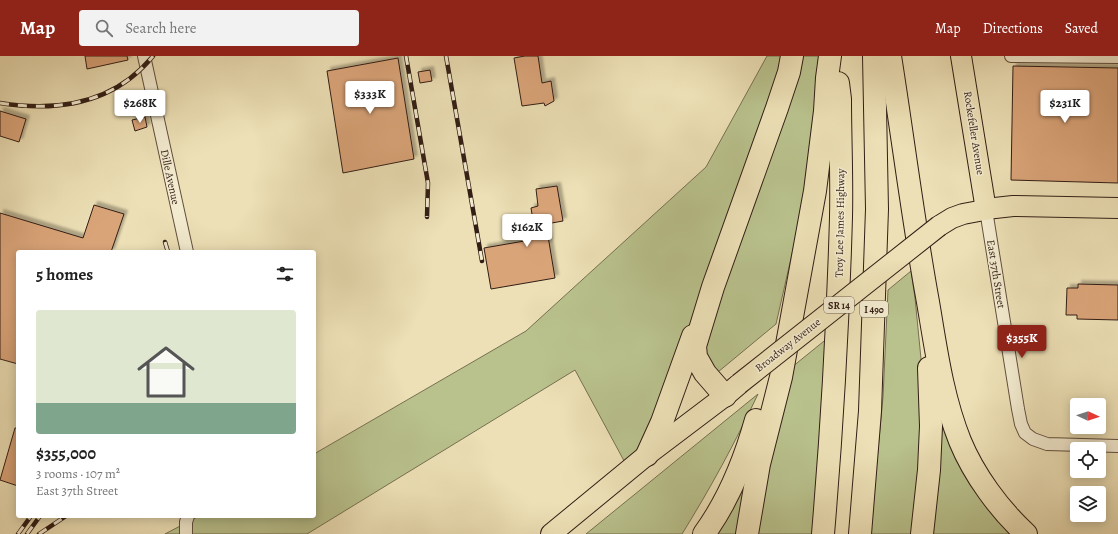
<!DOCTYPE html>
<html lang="en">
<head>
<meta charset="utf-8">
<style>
	body { margin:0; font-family:Alegreya,serif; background:#f2f2f2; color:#222; height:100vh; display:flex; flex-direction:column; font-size:15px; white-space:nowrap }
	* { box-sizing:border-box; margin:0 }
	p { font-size:13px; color:#767676 }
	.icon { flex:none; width:22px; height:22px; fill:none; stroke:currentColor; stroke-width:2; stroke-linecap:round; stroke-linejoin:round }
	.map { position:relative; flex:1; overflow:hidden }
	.side { position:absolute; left:16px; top:194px; width:300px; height:268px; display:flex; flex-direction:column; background:#fff; border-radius:4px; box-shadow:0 2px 10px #0003 }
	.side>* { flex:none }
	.needle { width:26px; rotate:93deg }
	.buttons { position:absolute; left:1070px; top:342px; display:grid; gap:8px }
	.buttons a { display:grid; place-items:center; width:36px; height:36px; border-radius:4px; background:#fff; box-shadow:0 2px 10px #0003; font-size:20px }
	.price { position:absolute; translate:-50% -34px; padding:0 9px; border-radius:4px; background:#fff; color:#222; font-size:13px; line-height:26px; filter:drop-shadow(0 1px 2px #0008) }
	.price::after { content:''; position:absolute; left:50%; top:24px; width:12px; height:9px; margin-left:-6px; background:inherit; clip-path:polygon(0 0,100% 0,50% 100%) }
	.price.current { background:#8f2418; color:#fff }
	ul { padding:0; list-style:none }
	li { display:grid; align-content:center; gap:8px; height:212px; padding:0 20px }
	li+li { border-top:1px solid #e0e0e0 }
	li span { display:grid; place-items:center; height:124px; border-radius:4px; color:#555 }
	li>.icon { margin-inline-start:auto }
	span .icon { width:72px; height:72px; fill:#fffc; stroke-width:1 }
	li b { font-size:17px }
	h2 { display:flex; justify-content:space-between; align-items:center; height:48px; padding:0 20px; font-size:17px }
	header { display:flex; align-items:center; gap:24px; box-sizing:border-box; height:56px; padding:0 20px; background:#8f2418; color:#fff }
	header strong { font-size:19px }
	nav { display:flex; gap:22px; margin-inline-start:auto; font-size:14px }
	.search { width:280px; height:36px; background:#f2f2f2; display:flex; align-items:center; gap:10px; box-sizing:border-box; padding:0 14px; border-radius:4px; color:#767676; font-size:15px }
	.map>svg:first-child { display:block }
	.green { fill:#b9c28d; stroke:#767051 }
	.building { fill:#daa479; stroke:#321e15; filter:url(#shadow) }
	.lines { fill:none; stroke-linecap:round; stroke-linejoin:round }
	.minor-casing { stroke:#614e3d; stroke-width:14 }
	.primary-casing { stroke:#321e15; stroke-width:22 }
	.motorway-casing { stroke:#321e15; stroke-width:24 }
	.minor { stroke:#f3ebd0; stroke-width:12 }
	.primary { stroke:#ede0b6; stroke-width:20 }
	.motorway { stroke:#ede0b6; stroke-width:22 }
	.rail-casing { stroke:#321e15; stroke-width:4.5 }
	.rail { stroke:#f3ebd0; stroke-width:3; stroke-dasharray:9; stroke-linecap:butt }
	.primary-bridge-casing { stroke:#321e15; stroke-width:22; stroke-linecap:butt }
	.primary-bridge { stroke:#ede0b6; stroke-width:20 }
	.labels { text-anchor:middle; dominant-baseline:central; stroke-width:3; stroke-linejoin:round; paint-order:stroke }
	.shield { fill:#f3ebd0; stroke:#6c5c4d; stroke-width:1 }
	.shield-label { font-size:10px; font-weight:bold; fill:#321e15 }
	.street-label { font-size:11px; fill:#321e15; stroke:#f3ebd0 }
</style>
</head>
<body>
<header>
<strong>Map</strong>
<div class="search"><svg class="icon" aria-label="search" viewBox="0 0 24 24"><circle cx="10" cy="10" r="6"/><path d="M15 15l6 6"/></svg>Search here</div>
<nav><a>Map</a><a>Directions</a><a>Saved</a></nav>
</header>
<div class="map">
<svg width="1118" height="478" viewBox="0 0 1118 478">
	<defs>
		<filter id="shadow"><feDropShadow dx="3.5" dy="-3.5" stdDeviation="1" flood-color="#0004"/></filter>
	</defs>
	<rect width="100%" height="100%" fill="#ede0b6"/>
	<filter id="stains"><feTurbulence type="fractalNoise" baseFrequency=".005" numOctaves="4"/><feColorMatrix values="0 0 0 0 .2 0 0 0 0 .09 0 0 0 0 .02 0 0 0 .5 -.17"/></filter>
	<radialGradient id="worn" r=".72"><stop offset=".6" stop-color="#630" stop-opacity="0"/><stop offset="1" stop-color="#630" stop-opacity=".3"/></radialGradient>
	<g class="green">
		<polygon points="767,0 792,0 713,231 629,414 575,314 307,478 165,478 199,460 314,460 314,398 526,275 706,111"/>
		<polygon points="801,0 819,0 808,128 776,268 718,316 704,308 707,275"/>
		<polygon points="911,215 915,242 922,313 922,414 913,478 870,478 883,341 888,234"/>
		<polygon points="834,277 820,478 757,478 759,452 792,311"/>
		<path d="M758 338C735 387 710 433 682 478H586Z"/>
		<polygon points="939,366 947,367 1016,478 930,478"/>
		<polygon points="748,421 739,478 713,478"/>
	</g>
	<g class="building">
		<polygon points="85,0 127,0 128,4 87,13"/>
		<polygon points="525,0 538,0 542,27 551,25 554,45 545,50 544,47 522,50 514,2"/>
		<polygon points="398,2 414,103 343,117 327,15"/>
		<polygon points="1013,10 1118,12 1118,127 1011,124"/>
		<polygon points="430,14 432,25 420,27 418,16"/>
		<polygon points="0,55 26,63 19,86 0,80"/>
		<polygon points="145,61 147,71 135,75 132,64"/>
		<polygon points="557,130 563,165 546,168 555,222 491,233 484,192 536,183 531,152 538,150 536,133"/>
		<polygon points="94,149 124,158 111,196 18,196 18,308 0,303 0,157 83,182"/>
		<polygon points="1078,228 1118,229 1118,264 1077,263 1077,259 1066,259 1067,232 1078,232"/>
		<polygon points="15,372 18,372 18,430 0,424"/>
	</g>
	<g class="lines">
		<g class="minor-casing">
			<g id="minor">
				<polyline points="144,0 187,196"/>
				<polyline points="1011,0 1118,1"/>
				<polyline points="986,154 1018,353 1021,368 1025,377 1033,383 1047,388 1118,390"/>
				<polyline points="186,478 186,466 188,460"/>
			</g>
		</g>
		<g class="primary-casing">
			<g id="primary">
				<polyline points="961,0 986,154"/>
				<polyline points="939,170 952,162 963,158 995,152 1013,150 1118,152"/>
				<polyline points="551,478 647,399 725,340 738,329"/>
			</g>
		</g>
		<g class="motorway-casing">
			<g id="motorway">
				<path d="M890 0C903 82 913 164 928 246 936 293 942 340 960 385 974 419 999 453 1026 478"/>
				<polyline points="725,340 705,317 696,301 695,290 713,231 777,52 789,16 792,0"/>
				<polyline points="647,399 662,366 693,280"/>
				<path d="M704 478C728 445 745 403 756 364"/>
				<polyline points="747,478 759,408 781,321 815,135 825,55 827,22 830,0"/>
				<path d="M823 478C832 372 838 267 841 161 842 121 840 82 840 43L838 27"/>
				<polyline points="860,478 870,355 877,153 874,0"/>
				<polyline points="922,478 929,414 931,370 929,312"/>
			</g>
		</g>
		<use href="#minor" class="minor"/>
		<use href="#primary" class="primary"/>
		<use href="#motorway" class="motorway"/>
		<g class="rail-casing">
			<g id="rail">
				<polyline points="406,0 428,127 427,161"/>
				<polyline points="446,0 482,205"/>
				<path d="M0 47C57 56 114 48 153 0"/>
				<polyline points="165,186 168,196"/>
				<polyline points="18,478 31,460"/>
				<polyline points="27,478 40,460"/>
				<polyline points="39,478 66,460"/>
			</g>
		</g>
		<use href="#rail" class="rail"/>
		<g class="primary-bridge-casing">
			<polyline id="primary-bridge" points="739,328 939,170"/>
		</g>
		<use href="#primary-bridge" class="primary-bridge"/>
	</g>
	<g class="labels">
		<g class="shield">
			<rect x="824" y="241" width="30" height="16" rx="3"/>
			<rect x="860" y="245" width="28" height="16" rx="3"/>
		</g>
		<g class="shield-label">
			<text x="839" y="249">SR 14</text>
			<text x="874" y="253">I 490</text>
		</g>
		<g class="street-label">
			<text transform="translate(974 77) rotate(81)">Rockefeller Avenue</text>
			<text transform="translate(170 121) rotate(78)">Dille Avenue</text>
			<text transform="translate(840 167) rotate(-89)">Troy Lee James Highway</text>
			<text transform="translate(996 218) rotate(81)">East 37th Street</text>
			<text transform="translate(788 289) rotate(-38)">Broadway Avenue</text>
		</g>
	</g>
	<rect width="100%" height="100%" filter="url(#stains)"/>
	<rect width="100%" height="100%" fill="url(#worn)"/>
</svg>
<div class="buttons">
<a><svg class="needle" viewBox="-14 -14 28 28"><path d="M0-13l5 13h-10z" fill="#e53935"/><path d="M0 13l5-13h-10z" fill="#767676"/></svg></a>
<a><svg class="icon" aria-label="locate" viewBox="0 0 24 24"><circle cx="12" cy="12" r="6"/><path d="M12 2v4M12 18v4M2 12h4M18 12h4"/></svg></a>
<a><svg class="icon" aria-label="layers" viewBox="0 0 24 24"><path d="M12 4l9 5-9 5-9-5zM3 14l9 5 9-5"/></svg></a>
</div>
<b class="price" style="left:370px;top:59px">$333K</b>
<b class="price" style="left:140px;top:68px">$268K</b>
<b class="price" style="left:1065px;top:68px">$231K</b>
<b class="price" style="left:527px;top:192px">$162K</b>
<b class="price current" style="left:1022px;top:303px">$355K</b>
<section class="side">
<h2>5 homes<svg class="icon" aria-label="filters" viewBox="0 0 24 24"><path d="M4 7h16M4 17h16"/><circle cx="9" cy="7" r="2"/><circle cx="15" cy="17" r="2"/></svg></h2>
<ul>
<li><span style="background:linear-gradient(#dfe7d0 75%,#7fa58c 0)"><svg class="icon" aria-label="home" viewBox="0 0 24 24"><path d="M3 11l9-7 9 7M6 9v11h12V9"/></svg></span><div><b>$355,000</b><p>3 rooms · 107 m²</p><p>East 37th Street</p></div></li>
</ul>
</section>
</div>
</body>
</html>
